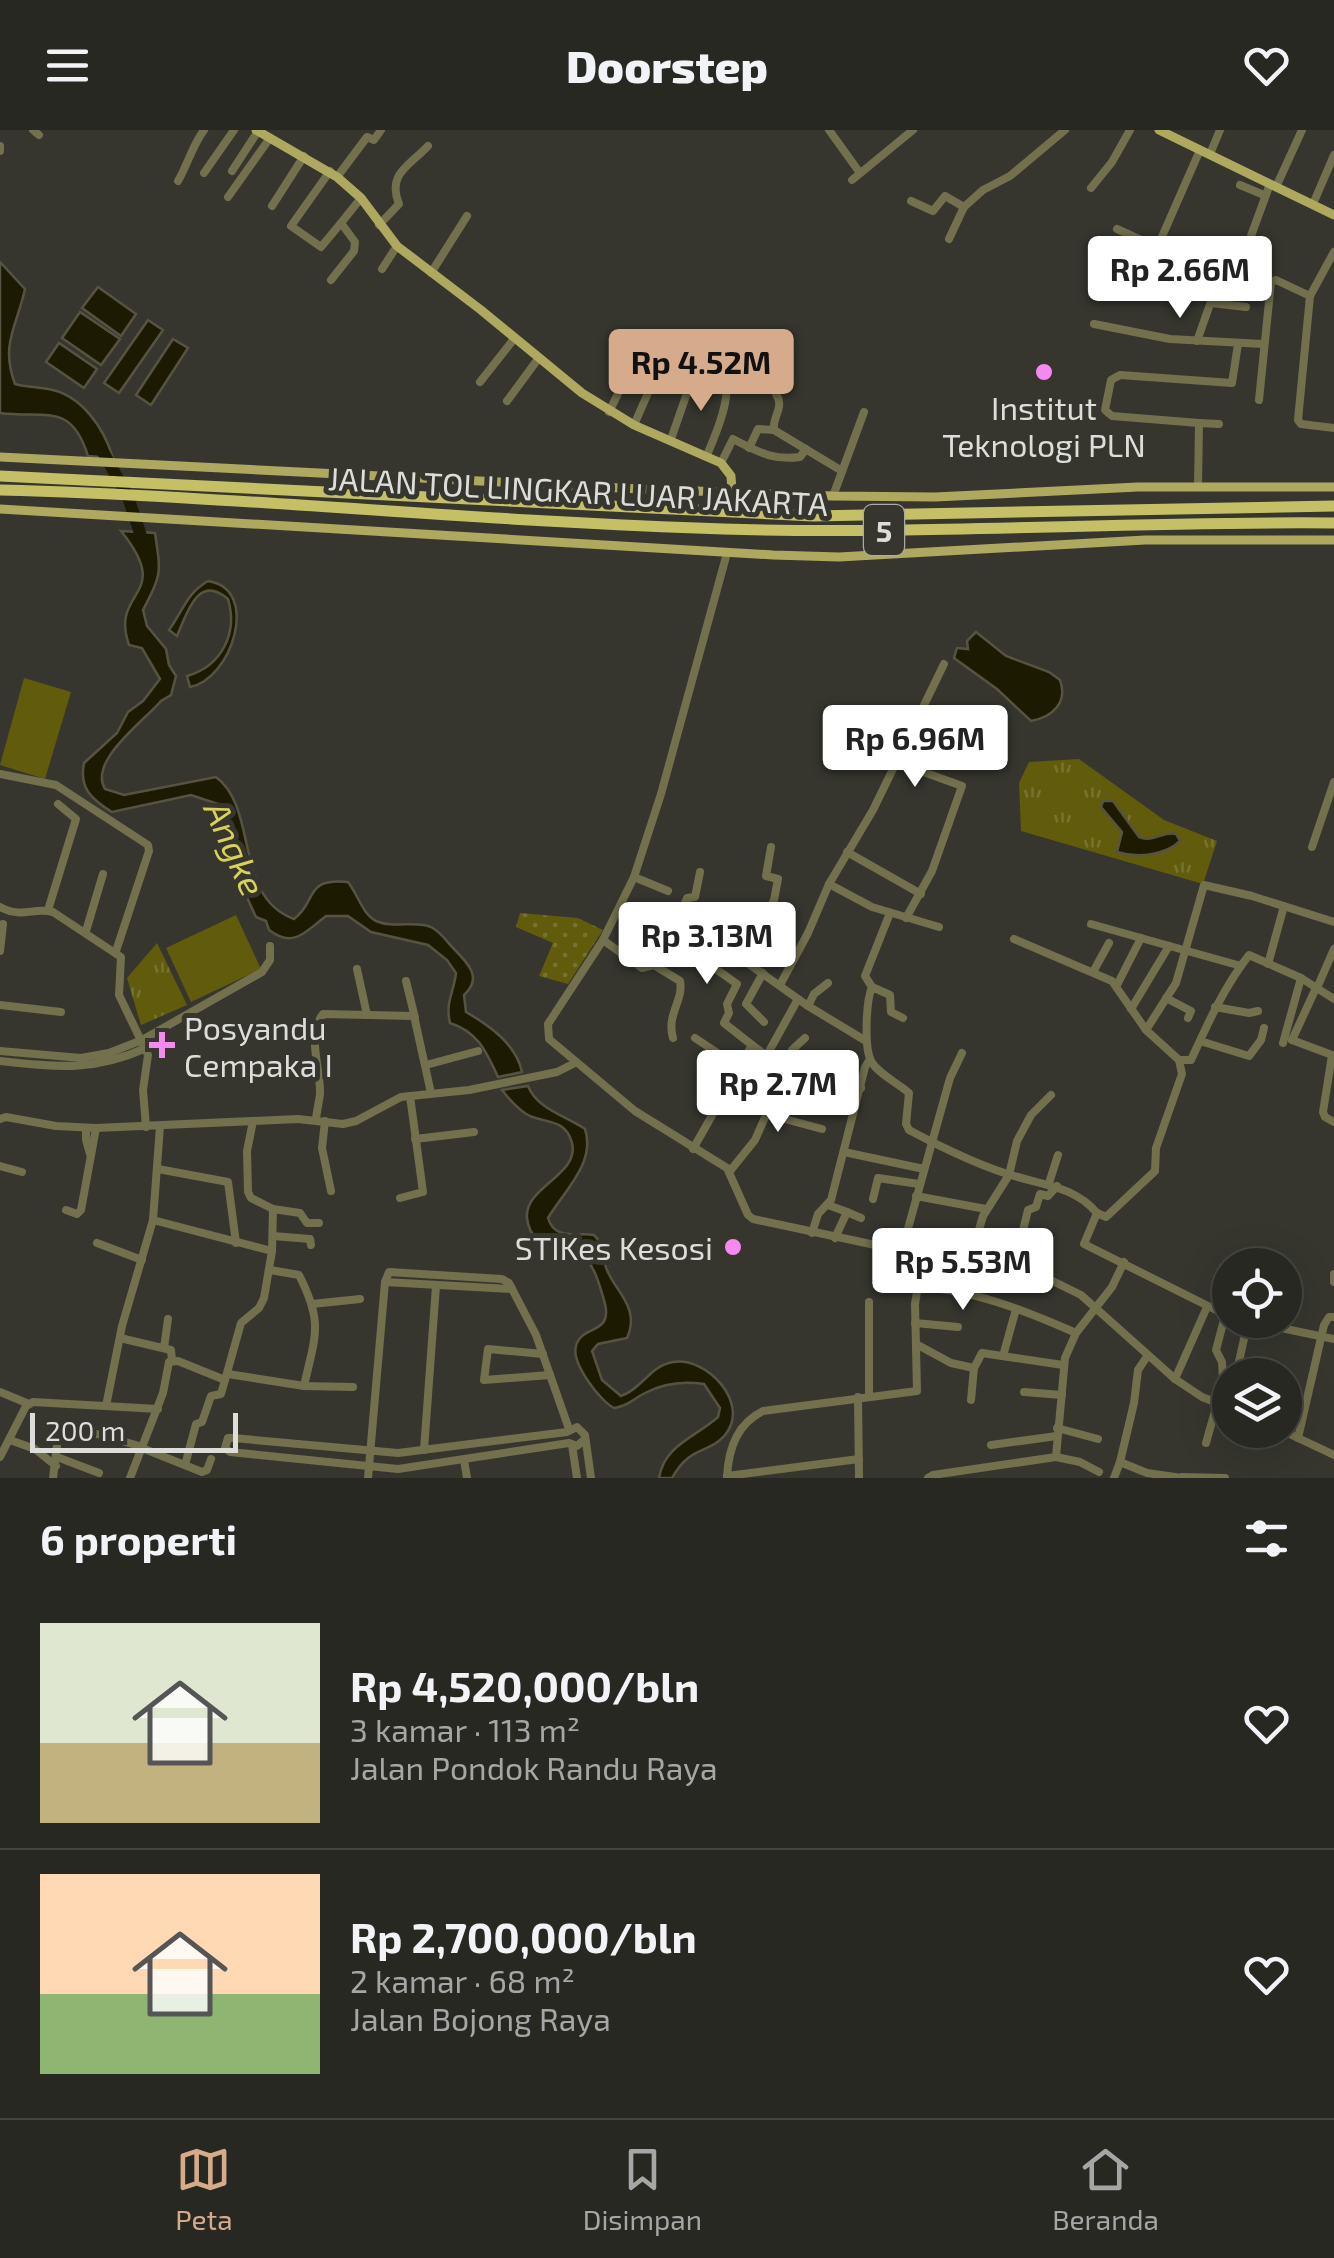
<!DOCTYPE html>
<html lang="id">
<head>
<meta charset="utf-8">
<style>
	body { margin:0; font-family:"Exo 2",sans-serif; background:#343430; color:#f1f3f6; height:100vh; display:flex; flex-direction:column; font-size:38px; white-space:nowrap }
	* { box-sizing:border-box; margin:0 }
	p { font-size:32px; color:#a5a6a6 }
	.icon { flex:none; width:55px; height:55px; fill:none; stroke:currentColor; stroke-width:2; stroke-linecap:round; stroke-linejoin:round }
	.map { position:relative; height:1348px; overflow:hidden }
	.panel { display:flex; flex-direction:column; background:#282823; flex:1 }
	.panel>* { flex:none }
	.fabs { position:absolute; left:1212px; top:1118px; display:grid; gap:20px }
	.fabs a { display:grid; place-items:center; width:90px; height:90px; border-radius:50%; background:#282823; box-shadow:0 10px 40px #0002,0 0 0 2px #444441; font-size:50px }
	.scale { position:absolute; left:30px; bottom:25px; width:208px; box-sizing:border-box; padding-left:10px; border:5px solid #ddddd9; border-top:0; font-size:28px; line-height:35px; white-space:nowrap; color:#ddddd9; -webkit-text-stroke:8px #36362f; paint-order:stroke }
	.price { position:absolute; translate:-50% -85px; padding:0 22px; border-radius:10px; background:#fff; color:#222; font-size:32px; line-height:65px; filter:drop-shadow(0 2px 5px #0008) }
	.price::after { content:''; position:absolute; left:50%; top:60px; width:30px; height:22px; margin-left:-15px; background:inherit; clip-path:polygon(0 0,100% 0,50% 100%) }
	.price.selected { background:#d6ab8b; color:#111 }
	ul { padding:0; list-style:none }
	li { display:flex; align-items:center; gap:30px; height:250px; padding:0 40px }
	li+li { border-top:2px solid #444441 }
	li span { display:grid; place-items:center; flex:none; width:280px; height:200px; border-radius:0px; color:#555 }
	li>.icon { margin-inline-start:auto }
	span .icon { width:120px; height:120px; fill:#fffc; stroke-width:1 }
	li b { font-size:42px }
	h2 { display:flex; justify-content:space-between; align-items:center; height:120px; padding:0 40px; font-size:42px }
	header { display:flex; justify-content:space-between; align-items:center; height:130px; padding:0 40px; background:#282823; font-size:45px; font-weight:800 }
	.menu { display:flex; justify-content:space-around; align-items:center; height:140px; border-top:2px solid #444441; background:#282823; font-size:28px; color:#a5a6a6 }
	.menu a { display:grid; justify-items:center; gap:5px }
	.menu .selected { color:#d6ab8b }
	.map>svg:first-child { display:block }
	.grass { fill:url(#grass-dots) }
	.park { fill:url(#park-tufts) }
	.pitch { fill:#615b0c }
	.water { fill:#1c1a00; stroke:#565441; stroke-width:2.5 }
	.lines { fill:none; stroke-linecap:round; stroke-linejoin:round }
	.river { stroke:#1c1a00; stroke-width:12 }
	.minor { stroke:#72704d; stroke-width:8 }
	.major { stroke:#aea95f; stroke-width:9 }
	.highway { stroke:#c5c065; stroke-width:11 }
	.poi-dot { fill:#f589ef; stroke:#36362f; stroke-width:4 }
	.labels { text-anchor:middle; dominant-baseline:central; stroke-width:10; stroke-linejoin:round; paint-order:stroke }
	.shield { fill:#36362f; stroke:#ababa6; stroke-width:2.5 }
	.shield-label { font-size:30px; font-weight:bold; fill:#ddddd9 }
	.poi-label { font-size:32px; fill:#ddddd9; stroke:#36362f }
	.street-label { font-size:32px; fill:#ddddd9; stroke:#36362f }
	.water-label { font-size:35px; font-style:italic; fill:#dad256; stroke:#36362f }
</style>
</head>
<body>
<header><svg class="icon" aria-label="menu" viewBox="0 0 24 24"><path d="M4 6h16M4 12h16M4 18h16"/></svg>Doorstep<svg class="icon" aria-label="heart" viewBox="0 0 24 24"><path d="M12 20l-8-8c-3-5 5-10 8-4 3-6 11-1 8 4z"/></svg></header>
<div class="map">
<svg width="1334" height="1348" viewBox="0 0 1334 1348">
	<defs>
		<pattern id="grass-dots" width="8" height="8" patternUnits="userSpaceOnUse" patternTransform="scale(2.5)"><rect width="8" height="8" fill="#615b0c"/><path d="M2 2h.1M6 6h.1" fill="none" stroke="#77722f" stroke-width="1.8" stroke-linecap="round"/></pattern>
		<pattern id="park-tufts" width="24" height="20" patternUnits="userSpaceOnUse" patternTransform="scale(2.5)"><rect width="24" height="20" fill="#615b0c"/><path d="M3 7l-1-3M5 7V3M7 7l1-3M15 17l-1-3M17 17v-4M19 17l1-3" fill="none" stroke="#77722f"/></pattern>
	</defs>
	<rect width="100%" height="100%" fill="#36362f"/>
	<polygon class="grass" points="520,783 578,788 603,800 568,854 539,846 553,813 516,797"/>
	<g class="park">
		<polygon points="1079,629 1164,690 1217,711 1203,754 1021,701 1019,653 1029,632"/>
		<polygon points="157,813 187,875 141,895 127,848"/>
	</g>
	<g class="pitch">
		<polygon points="24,548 71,562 45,649 0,635"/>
		<polygon points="236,785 261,839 191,872 166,818"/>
	</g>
	<g class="water">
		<path d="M0 132 25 159C17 196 0 214 15 254 26 257 36 257 48 259 81 264 104 298 113 328L88 326C71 271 45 289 0 283Z"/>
		<polygon points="98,157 136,184 121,206 82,178"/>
		<polygon points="80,182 120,209 101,235 62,208"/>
		<polygon points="148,190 163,200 119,263 104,253"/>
		<polygon points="173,209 188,218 151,275 136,265"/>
		<polygon points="59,213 97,239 84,258 46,232"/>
		<path d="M121 401 155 403C161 444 162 443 143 480L147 496 166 519 169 535 176 546 171 565 161 571C144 591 88 631 105 659L124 665 216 647C259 679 233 767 294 789 318 771 303 748 348 752 357 763 363 785 376 791 394 799 415 790 431 797 441 802 447 812 454 819 468 833 483 848 464 865L466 882C490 896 516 914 522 942L498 947C486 921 478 902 450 893 445 872 454 862 456 843L447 830 428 815 371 802 348 786H326C306 801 294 819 269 800L266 791 256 787 233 737 218 674 191 665 112 682C91 669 79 658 84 633L117 603 128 582 143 571 160 549 142 518 129 515C109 458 175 468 121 401Z"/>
		<path d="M208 451C261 459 232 549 190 557L187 546C222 536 238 503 228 469 198 443 187 483 177 506L169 500C183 481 186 464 208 451Z"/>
		<path d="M976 502 1006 526 1049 542 1060 550C1068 572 1053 587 1031 591L997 559 954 528 957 518 968 519 967 511Z"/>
		<path d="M1103 671H1113L1139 707C1152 713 1163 701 1176 704L1180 711C1165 726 1136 728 1117 722L1122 702 1101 677Z"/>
		<path d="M528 956C537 979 566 986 585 999 596 1033 564 1061 548 1088 555 1111 576 1102 594 1105 605 1116 602 1121 605 1134 610 1158 642 1175 627 1208L598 1214 592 1221 602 1250 621 1266C643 1258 650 1236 673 1232 707 1226 751 1274 725 1305 709 1324 690 1315 672 1348H659C664 1315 696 1307 718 1287L720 1278 704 1254C684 1251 664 1253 645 1263 633 1269 628 1276 614 1278 600 1271 571 1233 576 1216 581 1194 615 1206 604 1170 600 1157 595 1137 585 1128 566 1110 531 1124 527 1088 524 1057 580 1045 572 1013 566 989 546 993 530 986 520 981 509 969 502 960Z"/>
	</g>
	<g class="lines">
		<polyline class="river" points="103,322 128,367 145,418"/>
		<g class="minor">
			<polyline points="33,0 39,5"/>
			<polyline points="829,0 860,43"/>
			<polyline points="0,16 0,21"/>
			<polyline points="1210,24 1220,0"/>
			<polyline points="232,41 258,1"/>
			<polyline points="330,41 291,96 321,117 341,93"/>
			<polyline points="204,43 234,0"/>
			<polyline points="337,47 367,7 374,10 381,0"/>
			<polyline points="852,50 913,0"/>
			<path d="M178 51C188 34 192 16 204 0"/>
			<polyline points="1240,55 1264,65"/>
			<polyline points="1276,57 1302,0"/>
			<polyline points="1091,58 1112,32 1130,0"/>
			<polyline points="228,67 270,8"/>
			<polyline points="911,71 933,81 945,66 964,77"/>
			<polyline points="1313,74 1334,25"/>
			<polyline points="272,76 304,26"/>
			<path d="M379 95 399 74C387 44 408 37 428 16"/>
			<polyline points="1117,99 1196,135"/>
			<polyline points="949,109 964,77 983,60 1010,46 1065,0"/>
			<polyline points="1219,115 1244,125 1270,54"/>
			<polyline points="1157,118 1200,20"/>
			<polyline points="1334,122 1310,166 1298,290 1301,294 1334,298"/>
			<polyline points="382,139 397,116"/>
			<polyline points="431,143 467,86"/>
			<polyline points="331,150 354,121 355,112 341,93 361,68"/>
			<polyline points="1211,173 1246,177"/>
			<polyline points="1094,194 1170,209 1263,214"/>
			<polyline points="1197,211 1222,140"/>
			<path d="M780 248 776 264C785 278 772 286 774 300L842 341"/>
			<polyline points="480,252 514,209"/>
			<polyline points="1259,270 1271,152 1276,150 1310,166"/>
			<polyline points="507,271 538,229"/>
			<polyline points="609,282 640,219"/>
			<polyline points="1199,293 1219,294"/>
			<polyline points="634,295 662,231"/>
			<polyline points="671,309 693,246"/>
			<polyline points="749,318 758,299 774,300"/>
			<path d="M707 325C715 306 733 265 724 248"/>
			<path d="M721 333 733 309C757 321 772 331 800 327L806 319"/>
			<polyline points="1198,357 1199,293 1112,286 1105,280 1111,250 1120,245 1232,253 1238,214"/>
			<polyline points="833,366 864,282"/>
			<polyline points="727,423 661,664 634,747 603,810 548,894 549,909 635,981 727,1038 748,1085 753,1089 894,1119 953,1118 1006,1128 1081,1165 1175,1249 1202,1267 1230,1278"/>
			<polyline points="896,632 962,656 932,741 906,788"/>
			<polyline points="0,644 56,655 148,715 149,721 116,821"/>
			<polyline points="1312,717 1334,652"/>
			<polyline points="847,722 921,764"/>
			<polyline points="634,747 668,761"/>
			<polyline points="829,754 872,777 939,797"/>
			<path d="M0 777C23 789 32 777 53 782L121 827 119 865 148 925 143 960 146 997"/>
			<polyline points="620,777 671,807 737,854 727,874 729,883 724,893 752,915 693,1019"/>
			<polyline points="48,780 76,689 58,674"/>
			<polyline points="1091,794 1241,836"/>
			<polyline points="86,801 103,744"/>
			<polyline points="671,807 687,768 695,767 700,742"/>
			<path d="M1014 809 1112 851 1146 900 1179 930H1191C1208 893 1224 857 1249 825L1301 848 1334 869"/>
			<path d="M603 810 642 838 654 835 680 851C684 870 666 885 673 908"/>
			<polyline points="0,821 3,794"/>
			<polyline points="697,824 708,810 715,810 808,876 866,911"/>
			<polyline points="749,833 762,812 758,803 774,770 778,749 766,746 771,717"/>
			<polyline points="1268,834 1284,776"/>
			<polyline points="357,839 367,885"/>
			<polyline points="1093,842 1109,813"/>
			<polyline points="763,843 746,874 764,892"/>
			<polyline points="406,851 415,888"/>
			<polyline points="780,855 808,803 829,754 873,680 944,534"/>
			<polyline points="1117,855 1141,808"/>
			<polyline points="872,857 865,846 890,783"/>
			<polyline points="1317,858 1334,819"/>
			<polyline points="1166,868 1191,881 1188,888"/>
			<polyline points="0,875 61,882"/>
			<polyline points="808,876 814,864 828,853"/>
			<polyline points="1215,877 1249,883 1258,881"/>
			<polyline points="1131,879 1169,816"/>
			<path d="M903 888 891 882 890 865 872 857C866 871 864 917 871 931 878 944 898 953 909 963L906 994 909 1000C941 1017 977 1035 1011 1045 1042 1055 1074 1056 1097 1083"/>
			<polyline points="1146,900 1176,853 1204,755 1252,766 1334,792"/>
			<polyline points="695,908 740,938"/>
			<polyline points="1292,910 1332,925 1323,982 1325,987 1334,992"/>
			<polyline points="1292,910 1316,858"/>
			<polyline points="1200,911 1249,926 1261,910 1264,898"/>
			<polyline points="1283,913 1301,848"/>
			<polyline points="752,915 786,940 818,955 827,950 861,958"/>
			<polyline points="0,921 81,928 109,923 142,910 262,842 270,830 270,816"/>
			<polyline points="767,925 798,869"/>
			<path d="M0 931C55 937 93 942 146 918"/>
			<polyline points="426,935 478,921"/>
			<polyline points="788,940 792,920 805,908"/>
			<polyline points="766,984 822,999"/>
			<polyline points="0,989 6,987 56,996 96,998 298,989 343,994 356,991 401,967 469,960 557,942 575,933"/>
			<path d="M316 989C317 980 319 972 320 964 321 938 306 906 323 884L414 886 431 963"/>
			<polyline points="325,991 322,1018 331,1061"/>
			<polyline points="86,998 86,1010 90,1024"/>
			<polyline points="415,1009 474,1002"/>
			<polyline points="844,1022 924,1039"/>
			<polyline points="0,1036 22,1042"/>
			<polyline points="158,1039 228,1052 236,1113"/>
			<polyline points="730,1041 755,1010 786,940"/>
			<polyline points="1049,1053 1058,1025"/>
			<polyline points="916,1066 986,1079"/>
			<polyline points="400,1068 423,1062 410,966"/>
			<polyline points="873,1069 878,1048 919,1054"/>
			<polyline points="828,1075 847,1082 835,1108"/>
			<polyline points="273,1079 300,1083 307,1093 319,1093"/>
			<polyline points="66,1080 77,1084 81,1080 96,998"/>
			<polyline points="847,1082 861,1088"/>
			<polyline points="1097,1083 1084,1114 1230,1187"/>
			<polyline points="1097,1083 1106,1087 1155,1041 1156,1018 1182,944 1179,930"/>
			<polyline points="153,1090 272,1121"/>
			<polyline points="812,1103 818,1084 831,1070 865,937 870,929"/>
			<polyline points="273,1106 310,1109 311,1115"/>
			<polyline points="97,1113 142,1130"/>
			<polyline points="902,1120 950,948 962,923"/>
			<polyline points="973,1120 983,1086 1009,1045 1017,1011 1031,985 1051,965"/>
			<polyline points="1015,1133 1028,1080 1036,1077 1040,1064 1048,1066 1057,1056"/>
			<polyline points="1334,1144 1334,1152"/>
			<polyline points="385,1152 512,1159"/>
			<path d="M917 1157C972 1159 1026 1181 1076 1203"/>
			<polyline points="958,1163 962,1119"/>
			<polyline points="869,1172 869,1266"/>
			<polyline points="312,1174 360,1169"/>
			<polyline points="1225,1186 1216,1220 1222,1232 1223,1249 1230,1251"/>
			<polyline points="1243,1190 1334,1209"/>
			<polyline points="915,1193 958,1197"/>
			<polyline points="120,1208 171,1220 172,1230"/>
			<polyline points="916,1214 951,1233 974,1238"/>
			<polyline points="164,1218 168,1189"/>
			<polyline points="543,1224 488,1219 484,1250 550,1245"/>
			<polyline points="1148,1225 1138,1240 1134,1273 1120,1332 1147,1343 1182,1348"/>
			<polyline points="1003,1226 1016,1179"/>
			<path d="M228 1244 304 1256C315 1206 324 1194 299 1145L270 1140"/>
			<polyline points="1236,1245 1248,1191"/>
			<polyline points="1175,1249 1207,1177"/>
			<polyline points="304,1256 353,1257"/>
			<polyline points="0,1262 29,1274"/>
			<polyline points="1024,1262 1062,1265"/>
			<polyline points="858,1267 859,1348"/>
			<polyline points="971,1270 974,1238 982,1223 1063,1235"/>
			<polyline points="106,1276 122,1196 153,1090 160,996"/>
			<polyline points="1057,1298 1098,1309"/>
			<polyline points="1281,1300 1334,1325"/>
			<polyline points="97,1304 143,1317"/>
			<polyline points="1298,1308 1324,1195 1329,1187 1334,1187"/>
			<polyline points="585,1309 577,1316 569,1313 398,1339 230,1322 225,1318 228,1308 233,1308 398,1323 567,1302 577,1297 585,1305 591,1348"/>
			<polyline points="10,1310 35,1319 56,1336"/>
			<polyline points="1206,1313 1217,1274"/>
			<polyline points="572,1315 577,1348"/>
			<polyline points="991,1315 1057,1306"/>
			<polyline points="142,1318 202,1342 207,1340 211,1329"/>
			<polyline points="424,1320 436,1156"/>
			<polyline points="0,1327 26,1276 33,1272 158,1279"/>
			<polyline points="57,1327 99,1343"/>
			<polyline points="1056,1327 1080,1332 1099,1342"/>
			<polyline points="464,1330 467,1348"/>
			<polyline points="185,1335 196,1294 202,1292 211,1266 221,1264 225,1250"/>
			<polyline points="727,1346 859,1329"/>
			<polyline points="1182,1347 1225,1348"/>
			<polyline points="53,1348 59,1299"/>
			<polyline points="130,1348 163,1263 169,1232 178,1231 225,1250 241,1193 259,1178 264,1168 272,1121 273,1079 251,1068 248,1062 247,1021 253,991"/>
			<polyline points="368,1348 385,1152 389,1142 502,1149 509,1153 536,1205 569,1299"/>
			<path d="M727 1348C728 1320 736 1294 763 1281L917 1261 915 1174 924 1119"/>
			<polyline points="928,1348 933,1345 1056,1327 1065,1228 1076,1203 1112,1157 1124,1132"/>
			<polyline points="1114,1348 1120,1332"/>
		</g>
		<g class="major">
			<polyline points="256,0 337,47 361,68 397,116 481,180 582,263 634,295 721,333 731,346 732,361"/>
			<polyline points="1159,0 1334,85"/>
			<polyline points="0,327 640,359 833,366 935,367 1138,357 1334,357"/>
			<polyline points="0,379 773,425 839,427 1145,410 1334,410"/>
		</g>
		<g class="highway">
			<polyline points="0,346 813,386 1334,376"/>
			<path d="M0 360C241 366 482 392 723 399 927 405 1130 391 1334 393"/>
		</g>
	</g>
	<g class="poi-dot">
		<circle cx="1044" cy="242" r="10"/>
		<path d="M157 900h10v10h10v10h-10v10h-10v-10h-10v-10h10z"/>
		<circle cx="733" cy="1117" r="10"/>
	</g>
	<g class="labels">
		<rect class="shield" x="864" y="375" width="40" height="50" rx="8"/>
		<g class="shield-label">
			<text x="884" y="400">5</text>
		</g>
		<g class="poi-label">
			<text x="1044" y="277">Institut<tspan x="1044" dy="37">Teknologi PLN</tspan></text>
			<text x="184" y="897" text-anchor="start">Posyandu<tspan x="184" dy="37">Cempaka I</tspan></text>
			<text x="713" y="1117" text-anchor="end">STIKes Kesosi</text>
		</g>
		<g class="street-label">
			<text transform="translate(578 360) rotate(3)">JALAN TOL LINGKAR LUAR JAKARTA</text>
		</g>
		<g class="water-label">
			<text transform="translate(236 718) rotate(66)">Angke</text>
		</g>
	</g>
</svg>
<div class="fabs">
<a><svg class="icon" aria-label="locate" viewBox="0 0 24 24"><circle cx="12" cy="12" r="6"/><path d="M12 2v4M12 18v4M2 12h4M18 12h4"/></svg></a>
<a><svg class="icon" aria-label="layers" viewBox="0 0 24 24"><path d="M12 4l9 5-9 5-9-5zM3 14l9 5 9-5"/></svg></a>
</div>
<div class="scale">200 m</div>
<b class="price" style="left:1180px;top:191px">Rp 2.66M</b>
<b class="price selected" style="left:701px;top:284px">Rp 4.52M</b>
<b class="price" style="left:915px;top:660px">Rp 6.96M</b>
<b class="price" style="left:707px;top:857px">Rp 3.13M</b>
<b class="price" style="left:778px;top:1005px">Rp 2.7M</b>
<b class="price" style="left:963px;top:1183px">Rp 5.53M</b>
</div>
<section class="panel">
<h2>6 properti<svg class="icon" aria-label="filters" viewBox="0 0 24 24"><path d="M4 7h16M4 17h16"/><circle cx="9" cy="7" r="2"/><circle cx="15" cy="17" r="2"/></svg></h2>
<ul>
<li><span style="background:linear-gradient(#dfe7d0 60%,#c2b280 0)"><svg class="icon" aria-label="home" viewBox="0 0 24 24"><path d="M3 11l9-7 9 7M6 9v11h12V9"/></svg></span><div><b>Rp 4,520,000/bln</b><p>3 kamar · 113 m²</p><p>Jalan Pondok Randu Raya</p></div><svg class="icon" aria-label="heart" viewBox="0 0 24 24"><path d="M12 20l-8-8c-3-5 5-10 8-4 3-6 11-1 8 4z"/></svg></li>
<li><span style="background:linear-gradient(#ffd9b3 60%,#8fb573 0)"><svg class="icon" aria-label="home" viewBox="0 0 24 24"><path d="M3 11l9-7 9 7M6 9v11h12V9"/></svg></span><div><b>Rp 2,700,000/bln</b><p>2 kamar · 68 m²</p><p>Jalan Bojong Raya</p></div><svg class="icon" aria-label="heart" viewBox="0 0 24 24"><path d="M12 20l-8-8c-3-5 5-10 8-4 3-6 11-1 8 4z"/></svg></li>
</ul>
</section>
<nav class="menu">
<a class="selected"><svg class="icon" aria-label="map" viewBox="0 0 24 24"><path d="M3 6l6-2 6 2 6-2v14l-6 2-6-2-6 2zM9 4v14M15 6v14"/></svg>Peta</a>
<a><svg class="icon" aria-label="saved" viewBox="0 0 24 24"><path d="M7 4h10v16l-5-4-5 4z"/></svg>Disimpan</a>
<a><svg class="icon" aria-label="home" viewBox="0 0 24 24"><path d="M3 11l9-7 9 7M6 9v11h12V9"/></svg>Beranda</a>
</nav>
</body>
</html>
